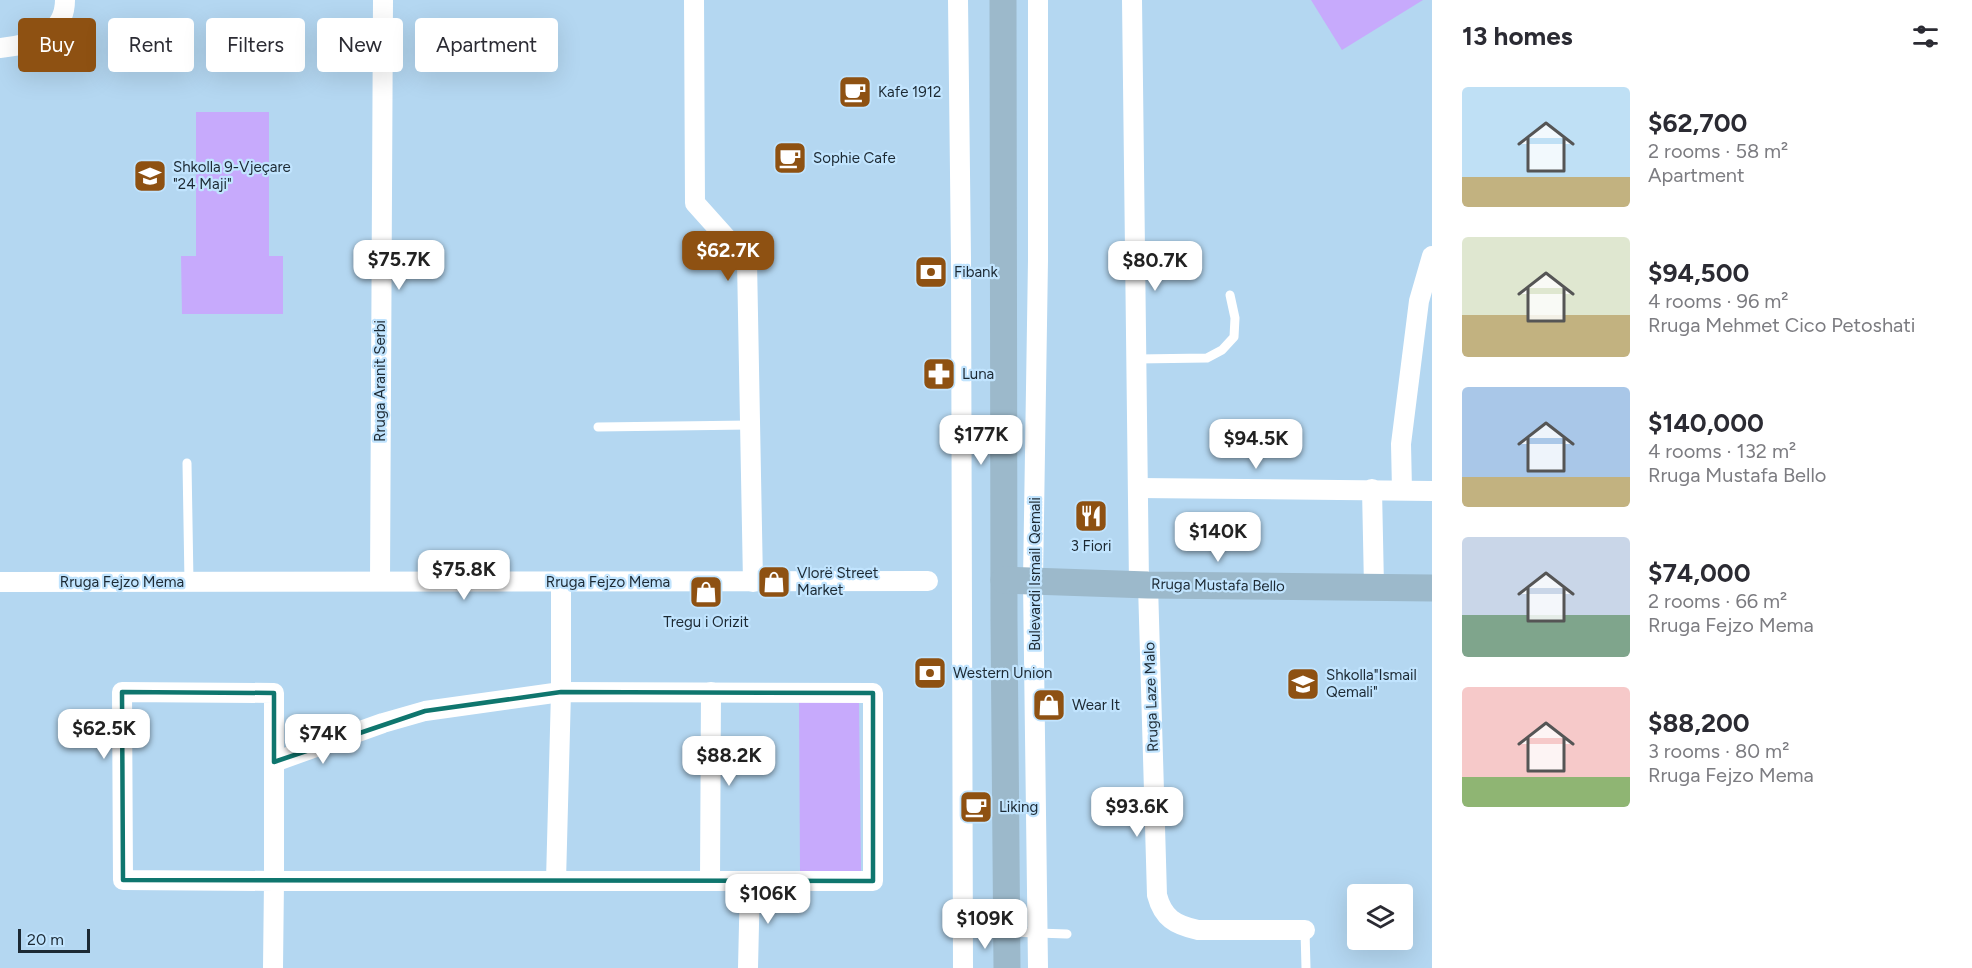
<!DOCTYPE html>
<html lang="en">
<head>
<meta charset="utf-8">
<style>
	body { margin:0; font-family:Figtree,sans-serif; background:#f7f7f7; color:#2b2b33; height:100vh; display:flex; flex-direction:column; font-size:22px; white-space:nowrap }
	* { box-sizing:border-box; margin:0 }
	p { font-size:20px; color:#7c7c81 }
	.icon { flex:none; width:33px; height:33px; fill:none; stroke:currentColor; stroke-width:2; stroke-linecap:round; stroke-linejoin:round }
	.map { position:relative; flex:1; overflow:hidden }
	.panel { display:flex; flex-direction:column; background:#fff; width:540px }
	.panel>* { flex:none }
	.top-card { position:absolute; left:18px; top:18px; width:570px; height:54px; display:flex; gap:12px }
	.controls { position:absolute; left:1347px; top:884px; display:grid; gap:12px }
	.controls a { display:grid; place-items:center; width:66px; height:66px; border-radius:6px; background:#fff; box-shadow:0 6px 24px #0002; font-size:30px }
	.scale { position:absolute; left:18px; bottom:15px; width:72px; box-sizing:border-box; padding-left:6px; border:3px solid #1c2933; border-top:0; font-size:16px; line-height:21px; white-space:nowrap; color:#1c2933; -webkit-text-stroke:4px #c1e4fe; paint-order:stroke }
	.price { position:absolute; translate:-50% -51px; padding:0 14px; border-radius:12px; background:#fff; color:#222; font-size:20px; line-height:39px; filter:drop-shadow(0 2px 3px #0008) }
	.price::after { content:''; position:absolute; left:50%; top:36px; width:18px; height:14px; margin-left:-9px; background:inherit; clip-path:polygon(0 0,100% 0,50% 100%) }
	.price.selected { background:#8e5112; color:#fff }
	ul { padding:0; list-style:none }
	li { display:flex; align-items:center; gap:18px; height:150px; padding:0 30px }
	li span { display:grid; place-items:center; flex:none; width:168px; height:120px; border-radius:6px; color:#555 }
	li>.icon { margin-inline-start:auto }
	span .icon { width:72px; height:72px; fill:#fffc; stroke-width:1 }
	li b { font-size:26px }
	h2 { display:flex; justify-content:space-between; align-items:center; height:72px; padding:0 30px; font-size:26px }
	.chip { padding:0 21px; border-radius:6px; background:#fff; box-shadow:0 6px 24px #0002; font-size:21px; line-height:54px }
	.chip.selected { background:#8e5112; color:#fff }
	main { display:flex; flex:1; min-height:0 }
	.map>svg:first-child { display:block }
	.green { fill:#c7aafc }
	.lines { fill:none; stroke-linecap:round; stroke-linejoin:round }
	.lane { stroke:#fff; stroke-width:9 }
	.street { stroke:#fff; stroke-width:20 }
	.secondary { stroke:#9cb9cb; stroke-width:27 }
	.marked { fill:none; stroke:#0f766e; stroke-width:4.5; stroke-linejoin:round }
	.labels { text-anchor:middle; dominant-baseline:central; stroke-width:4.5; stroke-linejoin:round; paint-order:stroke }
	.poi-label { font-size:15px; fill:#1c2933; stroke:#c1e4fe; text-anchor:start }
	.street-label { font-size:15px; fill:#1c2933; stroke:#c1e4fe }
</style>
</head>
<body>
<main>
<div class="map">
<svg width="1432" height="968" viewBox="0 0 1432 968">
	<rect width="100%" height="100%" fill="#b4d7f1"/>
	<g class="green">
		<polygon points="1311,0 1423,0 1342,50"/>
		<polygon points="196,112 269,112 269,256 283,256 283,314 182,314 181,256 196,256"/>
		<polygon points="799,701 859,702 861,871 800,871"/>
	</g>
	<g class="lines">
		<g class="lane">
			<polyline points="1137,359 1207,358 1222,350 1234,337 1235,318 1230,295"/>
			<polyline points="598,427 750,425"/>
			<polyline points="187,463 189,582"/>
			<polyline points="1305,930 1306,968"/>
			<polyline points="1009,932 1067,934"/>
		</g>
		<g class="street">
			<polyline points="694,0 695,203 747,261 753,582"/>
			<polyline points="958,0 961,260 963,968"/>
			<polyline points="1038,0 1038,260 1033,581 1038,968"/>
			<polyline points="1132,0 1139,584"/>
			<path d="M0 48C30 45 65 36 65 0"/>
			<polyline points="1139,488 1432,491"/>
			<polyline points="1372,489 1374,587"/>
			<polyline points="1402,490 1401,444 1419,301 1432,256"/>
			<polyline points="380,581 383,0"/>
			<polyline points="0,582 928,581"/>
			<path d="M1148 585 1157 895C1163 918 1175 925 1198 930H1305"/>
			<polygon points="561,692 873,693 873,881 556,881"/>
			<polyline points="556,881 274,881 274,762 383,723 425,711 561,692 561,583"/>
			<polyline points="710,881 711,692"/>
			<polyline points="273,968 274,881 123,880 122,692 274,693 274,762"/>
			<polyline points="748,968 750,881"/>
		</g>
		<g class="secondary">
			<polyline points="1003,0 1004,621 1007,968"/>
			<polyline points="1004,580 1148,585 1432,588"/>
		</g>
	</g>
	<path class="marked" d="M122 692 274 693V762L425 711 561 692 873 693V881L123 880Z"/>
	<defs>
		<g id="cafe-square" transform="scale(1.725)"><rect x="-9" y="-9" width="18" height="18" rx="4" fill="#8e5112" stroke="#c1e4fe"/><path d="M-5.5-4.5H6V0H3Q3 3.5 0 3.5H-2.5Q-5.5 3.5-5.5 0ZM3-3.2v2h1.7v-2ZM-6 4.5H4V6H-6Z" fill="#fff"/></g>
		<g id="school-square" transform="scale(1.725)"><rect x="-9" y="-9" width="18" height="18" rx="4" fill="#8e5112" stroke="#c1e4fe"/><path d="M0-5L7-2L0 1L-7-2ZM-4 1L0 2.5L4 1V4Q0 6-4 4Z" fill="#fff"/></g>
		<g id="bank-square" transform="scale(1.725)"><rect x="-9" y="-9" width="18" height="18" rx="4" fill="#8e5112" stroke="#c1e4fe"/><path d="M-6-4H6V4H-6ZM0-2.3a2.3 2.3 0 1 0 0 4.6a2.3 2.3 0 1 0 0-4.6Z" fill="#fff"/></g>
		<g id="pharmacy-square" transform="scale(1.725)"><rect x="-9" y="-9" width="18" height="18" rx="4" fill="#8e5112" stroke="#c1e4fe"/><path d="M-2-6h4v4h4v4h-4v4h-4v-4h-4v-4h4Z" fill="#fff"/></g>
		<g id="restaurant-square" transform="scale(1.725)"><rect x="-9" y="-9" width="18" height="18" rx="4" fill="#8e5112" stroke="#c1e4fe"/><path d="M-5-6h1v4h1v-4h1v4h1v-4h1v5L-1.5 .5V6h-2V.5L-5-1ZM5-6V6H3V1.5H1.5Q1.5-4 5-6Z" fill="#fff"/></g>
		<g id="shop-square" transform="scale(1.725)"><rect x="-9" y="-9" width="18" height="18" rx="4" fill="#8e5112" stroke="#c1e4fe"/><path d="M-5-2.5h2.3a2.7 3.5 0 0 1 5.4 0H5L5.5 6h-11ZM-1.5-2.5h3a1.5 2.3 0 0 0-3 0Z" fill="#fff"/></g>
	</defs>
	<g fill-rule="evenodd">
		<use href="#cafe-square" x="855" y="92"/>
		<use href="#cafe-square" x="790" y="158"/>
		<use href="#school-square" x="150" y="176"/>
		<use href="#bank-square" x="931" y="272"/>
		<use href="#pharmacy-square" x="939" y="374"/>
		<use href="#restaurant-square" x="1091" y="516"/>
		<use href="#shop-square" x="774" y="582"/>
		<use href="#shop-square" x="706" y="592"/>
		<use href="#bank-square" x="930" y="673"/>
		<use href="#school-square" x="1303" y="684"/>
		<use href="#shop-square" x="1049" y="705"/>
		<use href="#cafe-square" x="976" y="807"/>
	</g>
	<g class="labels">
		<g class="poi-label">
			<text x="878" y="92">Kafe 1912</text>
			<text x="813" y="158">Sophie Cafe</text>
			<text x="173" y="167">Shkolla 9-Vjeçare<tspan x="173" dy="17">"24 Maji"</tspan></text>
			<text x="954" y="272">Fibank</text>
			<text x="962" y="374">Luna</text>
			<text x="1091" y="546" text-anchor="middle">3 Fiori</text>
			<text x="797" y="573">Vlorë Street<tspan x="797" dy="17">Market</tspan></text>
			<text x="706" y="622" text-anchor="middle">Tregu i Orizit</text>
			<text x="953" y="673">Western Union</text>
			<text x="1326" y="675">Shkolla"Ismail<tspan x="1326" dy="17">Qemali"</tspan></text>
			<text x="1072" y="705">Wear It</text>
			<text x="999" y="807">Liking</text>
		</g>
		<g class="street-label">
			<text transform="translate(380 381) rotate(-90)">Rruga Aranit Serbi</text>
			<text transform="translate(1035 574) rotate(-90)">Bulevardi Ismail Qemali</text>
			<text x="122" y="582">Rruga Fejzo Mema</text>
			<text x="608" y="582">Rruga Fejzo Mema</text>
			<text transform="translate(1218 585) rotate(1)">Rruga Mustafa Bello</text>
			<text transform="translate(1151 697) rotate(-92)">Rruga Laze Malo</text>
		</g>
	</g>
</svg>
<div class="controls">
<a><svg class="icon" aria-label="layers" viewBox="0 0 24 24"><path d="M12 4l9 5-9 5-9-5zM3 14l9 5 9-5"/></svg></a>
</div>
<div class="scale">20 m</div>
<b class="price selected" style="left:728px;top:282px">$62.7K</b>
<b class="price" style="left:399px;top:291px">$75.7K</b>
<b class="price" style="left:1155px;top:292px">$80.7K</b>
<b class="price" style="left:981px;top:466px">$177K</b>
<b class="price" style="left:1256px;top:470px">$94.5K</b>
<b class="price" style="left:1218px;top:563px">$140K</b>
<b class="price" style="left:464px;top:601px">$75.8K</b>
<b class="price" style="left:104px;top:760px">$62.5K</b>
<b class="price" style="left:323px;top:765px">$74K</b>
<b class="price" style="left:729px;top:787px">$88.2K</b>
<b class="price" style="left:1137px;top:838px">$93.6K</b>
<b class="price" style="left:768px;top:925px">$106K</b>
<b class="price" style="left:985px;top:950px">$109K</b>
<div class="top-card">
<a class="chip selected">Buy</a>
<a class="chip">Rent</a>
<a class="chip">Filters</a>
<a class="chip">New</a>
<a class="chip">Apartment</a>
</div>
</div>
<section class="panel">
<h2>13 homes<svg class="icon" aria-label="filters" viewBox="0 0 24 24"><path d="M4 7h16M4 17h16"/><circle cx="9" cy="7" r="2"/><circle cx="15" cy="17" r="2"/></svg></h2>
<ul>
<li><span style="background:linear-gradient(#bfe0f5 75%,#c2b280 0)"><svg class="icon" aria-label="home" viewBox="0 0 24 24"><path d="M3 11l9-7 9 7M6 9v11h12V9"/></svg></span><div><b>$62,700</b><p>2 rooms · 58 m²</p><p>Apartment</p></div></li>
<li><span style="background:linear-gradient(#dfe7d0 65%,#c2b280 0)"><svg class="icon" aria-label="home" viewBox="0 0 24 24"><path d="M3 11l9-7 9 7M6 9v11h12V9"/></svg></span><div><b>$94,500</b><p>4 rooms · 96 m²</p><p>Rruga Mehmet Cico Petoshati</p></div></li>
<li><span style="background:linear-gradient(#a9c7e8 75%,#c2b280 0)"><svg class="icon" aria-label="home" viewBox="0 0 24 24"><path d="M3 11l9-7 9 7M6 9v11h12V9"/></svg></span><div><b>$140,000</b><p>4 rooms · 132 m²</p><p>Rruga Mustafa Bello</p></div></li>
<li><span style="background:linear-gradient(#c9d6e8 65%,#7fa58c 0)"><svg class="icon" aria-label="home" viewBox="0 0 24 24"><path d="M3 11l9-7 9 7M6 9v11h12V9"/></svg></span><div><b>$74,000</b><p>2 rooms · 66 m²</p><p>Rruga Fejzo Mema</p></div></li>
<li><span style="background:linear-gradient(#f6c9c9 75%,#8fb573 0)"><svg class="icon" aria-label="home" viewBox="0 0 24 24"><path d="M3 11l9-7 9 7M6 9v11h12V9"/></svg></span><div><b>$88,200</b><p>3 rooms · 80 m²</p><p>Rruga Fejzo Mema</p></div></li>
</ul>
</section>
</main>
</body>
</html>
